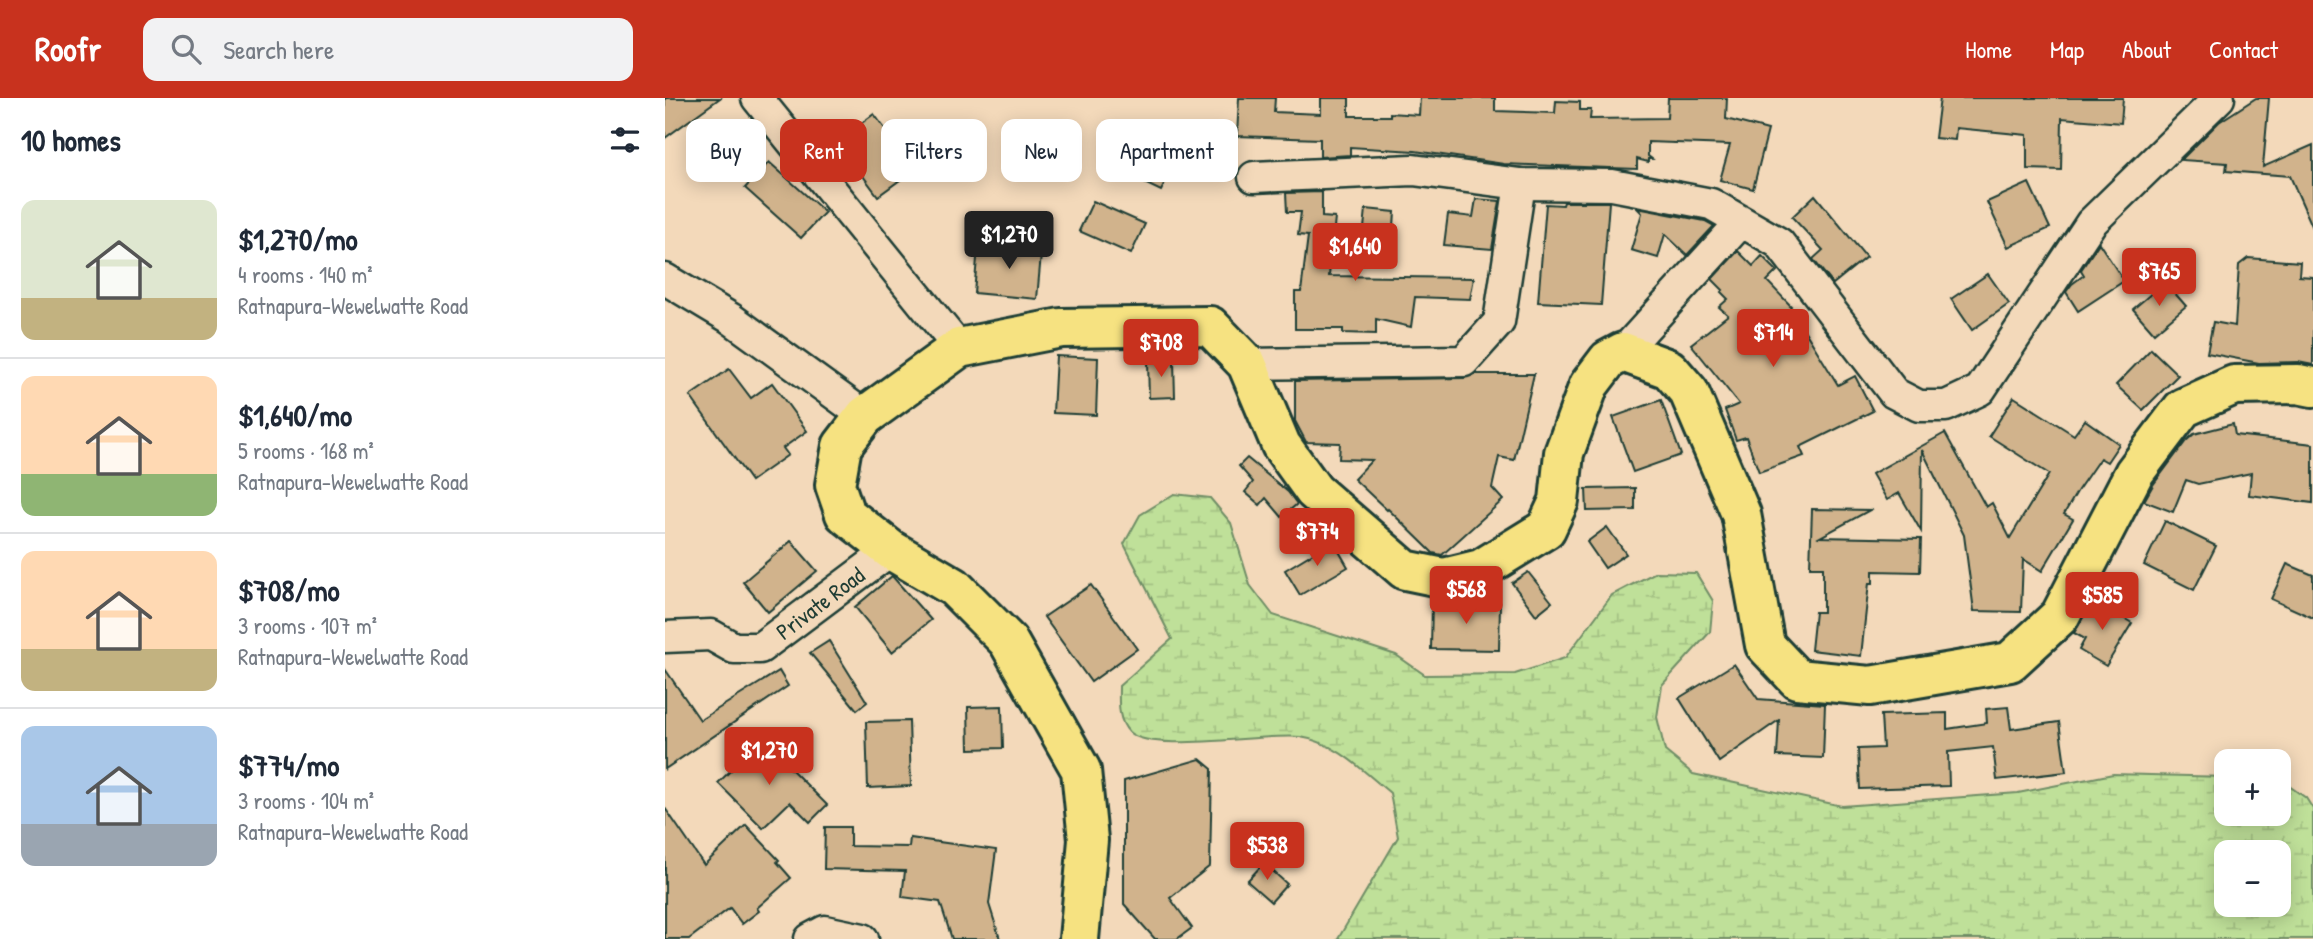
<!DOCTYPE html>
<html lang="en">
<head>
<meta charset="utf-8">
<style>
	body { margin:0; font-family:"Patrick Hand",sans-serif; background:#f2f2f3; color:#1f2937; height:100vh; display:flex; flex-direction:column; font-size:26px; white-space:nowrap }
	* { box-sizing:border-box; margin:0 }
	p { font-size:23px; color:#747a83 }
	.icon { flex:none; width:38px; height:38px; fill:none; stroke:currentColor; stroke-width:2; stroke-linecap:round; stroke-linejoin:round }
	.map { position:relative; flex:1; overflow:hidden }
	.details { display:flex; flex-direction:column; background:#fff; width:665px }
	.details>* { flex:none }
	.hud { position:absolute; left:21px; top:21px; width:665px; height:63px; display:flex; gap:14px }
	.tools { position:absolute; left:1549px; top:651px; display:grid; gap:14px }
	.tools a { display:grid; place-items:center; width:77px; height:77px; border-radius:14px; background:#fff; box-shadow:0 4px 18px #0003; font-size:35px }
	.price { position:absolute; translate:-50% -60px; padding:0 16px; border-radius:7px; background:#c8321e; color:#fff; font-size:23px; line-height:46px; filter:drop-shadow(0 2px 4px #0008) }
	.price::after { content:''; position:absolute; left:50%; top:42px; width:21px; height:16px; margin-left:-10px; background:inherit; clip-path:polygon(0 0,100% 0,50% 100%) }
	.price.current { background:#222; color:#fff }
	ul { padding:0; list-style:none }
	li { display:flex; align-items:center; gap:21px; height:175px; padding:0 21px }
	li+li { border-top:2px solid #e0e1e3 }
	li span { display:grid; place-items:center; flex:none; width:196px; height:140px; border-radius:14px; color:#555 }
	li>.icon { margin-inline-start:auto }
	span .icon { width:84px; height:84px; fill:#fffc; stroke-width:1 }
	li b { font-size:30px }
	h2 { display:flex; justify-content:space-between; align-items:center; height:84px; padding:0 21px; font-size:30px }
	.tag { padding:0 24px; border-radius:14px; background:#fff; box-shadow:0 4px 18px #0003; font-size:24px; line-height:63px }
	.tag.current { background:#c8321e; color:#fff }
	header { display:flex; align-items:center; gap:42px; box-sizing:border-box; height:98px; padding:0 35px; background:#c8321e; color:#fff }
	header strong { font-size:33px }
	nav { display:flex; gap:38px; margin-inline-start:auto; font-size:24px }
	.search { width:490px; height:63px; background:#f2f2f3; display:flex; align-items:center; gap:18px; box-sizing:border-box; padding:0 24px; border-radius:14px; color:#747a83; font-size:26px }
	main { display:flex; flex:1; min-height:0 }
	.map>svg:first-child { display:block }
	.wetland { fill:url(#wetland-marsh); stroke:#6f8e66; stroke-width:2; fill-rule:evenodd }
	.building { fill:#d1b38c; stroke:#1f3d34; stroke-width:2 }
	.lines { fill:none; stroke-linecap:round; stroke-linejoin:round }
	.minor-casing { stroke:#1f3d34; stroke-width:35 }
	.major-casing { stroke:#1f3d34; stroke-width:44 }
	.minor { stroke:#f3d9ba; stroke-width:30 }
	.major { stroke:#f6e281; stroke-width:38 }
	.labels { text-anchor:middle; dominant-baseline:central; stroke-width:5; stroke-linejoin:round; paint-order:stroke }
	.street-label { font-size:23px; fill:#1f3d34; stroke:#f3d9ba }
</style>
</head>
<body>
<header>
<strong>Roofr</strong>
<div class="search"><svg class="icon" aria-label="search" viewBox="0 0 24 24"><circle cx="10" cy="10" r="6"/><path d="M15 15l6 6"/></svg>Search here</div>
<nav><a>Home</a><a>Map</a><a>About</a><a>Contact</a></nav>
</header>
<main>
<section class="details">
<h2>10 homes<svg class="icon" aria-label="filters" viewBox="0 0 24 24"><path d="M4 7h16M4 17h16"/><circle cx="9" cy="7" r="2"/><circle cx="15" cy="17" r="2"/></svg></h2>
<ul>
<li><span style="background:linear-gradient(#dfe7d0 70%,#c2b280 0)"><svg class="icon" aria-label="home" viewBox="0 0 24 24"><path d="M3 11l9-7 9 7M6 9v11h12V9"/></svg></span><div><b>$1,270/mo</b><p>4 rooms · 140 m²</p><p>Ratnapura-Wewelwatte Road</p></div></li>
<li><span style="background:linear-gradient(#ffd9b3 70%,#8fb573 0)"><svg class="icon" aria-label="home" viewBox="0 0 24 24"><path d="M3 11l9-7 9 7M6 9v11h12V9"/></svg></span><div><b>$1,640/mo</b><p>5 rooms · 168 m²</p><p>Ratnapura-Wewelwatte Road</p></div></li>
<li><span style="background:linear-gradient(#ffd9b3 70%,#c2b280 0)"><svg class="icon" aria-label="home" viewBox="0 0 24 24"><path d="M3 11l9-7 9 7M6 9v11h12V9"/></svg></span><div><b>$708/mo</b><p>3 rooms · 107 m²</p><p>Ratnapura-Wewelwatte Road</p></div></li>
<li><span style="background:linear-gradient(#a9c7e8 70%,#9aa5b1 0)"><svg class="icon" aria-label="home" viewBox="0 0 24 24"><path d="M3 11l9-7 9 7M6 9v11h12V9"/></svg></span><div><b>$774/mo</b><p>3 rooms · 104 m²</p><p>Ratnapura-Wewelwatte Road</p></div></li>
</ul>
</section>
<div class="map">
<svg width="1648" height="841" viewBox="0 0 1648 841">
	<defs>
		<pattern id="wetland-marsh" width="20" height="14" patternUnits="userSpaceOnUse" patternTransform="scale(1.75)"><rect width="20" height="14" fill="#bfe099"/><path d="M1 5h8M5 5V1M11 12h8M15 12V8" fill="none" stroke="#a4c184"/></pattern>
	</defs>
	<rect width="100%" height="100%" fill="#f3d9ba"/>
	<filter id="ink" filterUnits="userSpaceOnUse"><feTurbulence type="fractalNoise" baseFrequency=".0143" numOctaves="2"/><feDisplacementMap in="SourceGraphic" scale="14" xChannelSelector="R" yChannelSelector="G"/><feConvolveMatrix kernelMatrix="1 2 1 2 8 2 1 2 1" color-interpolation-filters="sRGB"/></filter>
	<g filter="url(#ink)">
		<path class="wetland" d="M509 396 545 400 566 425 585 487 608 517 731 557 760 577 850 576 900 560 947 497 991 474 1031 475 1048 503 1045 534 997 587 992 619 1000 653 1028 676 1177 708 1353 695 1448 676 1561 679V716H1614V681L1641 700 1648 711V841H673L733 739 725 695C698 673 671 644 635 639 600 635 486 656 464 634 452 621 454 604 454 588L507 541 459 446 475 417ZM1561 754H1614V807H1561Z"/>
		<g class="building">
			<polygon points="0,0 55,0 0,40"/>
			<polygon points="574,0 610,0 609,14 656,16 656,0 684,0 684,18 725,18 725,15 754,17 755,0 830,0 830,13 890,15 891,3 915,4 915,12 926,12 925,21 1002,20 1003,0 1062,0 1061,21 1103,32 1088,91 1055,82 1065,47 983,44 983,58 987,61 983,61 983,64 972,61 972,71 839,66 750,53 685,49 685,57 655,59 655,41 572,38"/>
			<polygon points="1275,0 1458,0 1456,25 1397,20 1396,72 1362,71 1362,37 1291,30 1290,42 1270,40"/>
			<polygon points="1591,0 1604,0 1598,69 1648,47 1648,130 1625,78 1561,73 1562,65 1516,62 1554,24"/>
			<polygon points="209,16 250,71 213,98 172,43"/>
			<polygon points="472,31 498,44 503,32 522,41 496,93 452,72"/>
			<polygon points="104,64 160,114 136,140 80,90"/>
			<polygon points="1364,85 1385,130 1343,149 1322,104"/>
			<polygon points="657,94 657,119 670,120 664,178 809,180 805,201 750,199 746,229 711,221 711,236 678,235 678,231 630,231 630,194 636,194 643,138 633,137 636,114 622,114 621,95"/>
			<polygon points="1150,97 1201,159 1168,186 1148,161 1158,152 1127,119"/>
			<polygon points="811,101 835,103 827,151 779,147 783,116 808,119"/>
			<polygon points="428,103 480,126 466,156 414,133"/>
			<polygon points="899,104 944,104 936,207 873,204 881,106 898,107"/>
			<polygon points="972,110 1040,123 1049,128 1022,157 1000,136 993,160 966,152 977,115"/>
			<polygon points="701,111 730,114 728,143 698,140"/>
			<polygon points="347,143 377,145 372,201 309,195 313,149 346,152"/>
			<polygon points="1434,145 1459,183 1413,213 1401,194 1407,186 1419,177 1416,172"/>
			<polygon points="1073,153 1088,168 1097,158 1112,173 1102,183 1126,208 1125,209 1173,287 1190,278 1208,313 1135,349 1139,358 1094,374 1081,339 1071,342 1060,312 1074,306 1026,246 1063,217 1054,209 1063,201 1056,194 1058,192 1047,181"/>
			<polygon points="1583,160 1635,164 1634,178 1648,179 1648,267 1633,264 1594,265 1542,255 1548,224 1570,228 1574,167"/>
			<polygon points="1323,176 1344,206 1307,232 1286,201"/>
			<polygon points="1500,184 1521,208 1489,235 1468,211"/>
			<polygon points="1486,251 1513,277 1478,312 1451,287"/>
			<polygon points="391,258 433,260 431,317 388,315"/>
			<polygon points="483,263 509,263 510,299 484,300"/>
			<polygon points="64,271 86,300 107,285 142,333 118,350 123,357 86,383 25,298"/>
			<polygon points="810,276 869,276 849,362 834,359 827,390 838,402 777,457 768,455 723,411 722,412 689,381 707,362 674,361 675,345 641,344 630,323 630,283 799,280"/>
			<polygon points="1349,299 1409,337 1420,322 1454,346 1442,364 1435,360 1413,392 1399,416 1408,421 1377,473 1358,461 1356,514 1309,513 1299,437 1257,352 1256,433 1234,395 1222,402 1207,376 1280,335 1321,409 1327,405 1345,440 1384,376 1324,338"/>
			<polygon points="996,302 1016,357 968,374 948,319"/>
			<polygon points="1568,326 1570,337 1648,346 1648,405 1584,397 1586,375 1533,386 1521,382 1508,414 1479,403 1488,387 1521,343 1529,336"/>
			<polygon points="582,360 623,394 632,406 617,419 601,400 595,407 580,394 588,384 574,368"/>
			<polygon points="970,390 970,412 922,413 921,391"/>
			<polygon points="1147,411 1205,412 1155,439 1256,441 1255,474 1208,473 1208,485 1204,485 1196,558 1146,552 1150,514 1158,514 1158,469 1145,469"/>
			<polygon points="1500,423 1551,448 1529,492 1479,467"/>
			<polygon points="942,429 961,456 940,470 922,444"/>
			<polygon points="126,443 152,473 103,514 78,484"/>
			<polygon points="668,443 683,469 635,497 620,472"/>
			<polygon points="1622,466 1648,477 1648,520 1606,501"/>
			<polygon points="863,474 887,504 871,517 847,485"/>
			<polygon points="227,478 266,522 227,554 190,509"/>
			<polygon points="426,487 472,551 426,584 379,519"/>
			<polygon points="1428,502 1467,525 1441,568 1414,552 1420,541 1409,535"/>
			<polygon points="767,504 835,505 834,552 766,551"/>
			<polygon points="164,543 202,604 192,612 145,555"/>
			<polygon points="1069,566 1093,601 1160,606 1158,660 1112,658 1114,622 1054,664 1014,600"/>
			<polygon points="0,571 35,622 114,573 123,588 0,671"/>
			<polygon points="337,608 338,650 304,651 303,609"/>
			<polygon points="1343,609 1346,631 1394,624 1401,674 1332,682 1328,649 1283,654 1284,688 1195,691 1193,651 1218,650 1216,617 1282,615 1282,631 1322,625 1321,611"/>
			<polygon points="244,623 246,688 203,690 201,624"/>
			<polygon points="97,642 162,707 145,724 125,704 98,730 53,685"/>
			<polygon points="535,661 547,671 545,768 505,800 527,830 512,841 490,841 459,806 459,683"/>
			<polygon points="0,710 39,767 81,727 114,762 112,764 126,780 92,810 94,813 77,826 65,810 24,841 0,841"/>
			<polygon points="160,729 185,729 185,748 244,749 245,740 331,752 324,806 335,841 287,841 275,804 237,799 240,773 159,771"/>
			<polygon points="599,765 622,786 606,804 582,783"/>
		</g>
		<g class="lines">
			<g class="minor-casing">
				<g id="minor">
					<polyline points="92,0 294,250"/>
					<polyline points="589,79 748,72 855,86 947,87 1046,106 1114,145 1229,295 1254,308 1281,308 1315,292 1426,125 1554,0"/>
					<polyline points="0,181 65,220 200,318"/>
					<polyline points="958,254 1076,124"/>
					<polyline points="582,266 799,263 834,224 855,86"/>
					<polyline points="0,539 46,537 69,550 95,550 226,452"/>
					<polyline points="145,841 160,833 198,841"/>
				</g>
			</g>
			<g class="major-casing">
				<polyline id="major" points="414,841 423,742 416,672 343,543 289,489 226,452 180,416 170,387 177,348 200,318 294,250 396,230 545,228 582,266 616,347 649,393 740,472 779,480 816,471 881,431 894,403 899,355 924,287 943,262 958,254 1004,271 1024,294 1076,416 1100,547 1132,581 1205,588 1345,564 1395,518 1469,375 1518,310 1569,287 1633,286 1648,289"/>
			</g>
			<use href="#minor" class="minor"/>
			<use href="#major" class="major"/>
		</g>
	</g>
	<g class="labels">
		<g class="street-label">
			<text transform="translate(155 505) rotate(-37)">Private Road</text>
		</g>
	</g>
</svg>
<div class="tools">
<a>+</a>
<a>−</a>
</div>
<b class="price current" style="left:344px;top:173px">$1,270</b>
<b class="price" style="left:690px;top:185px">$1,640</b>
<b class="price" style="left:1494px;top:210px">$765</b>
<b class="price" style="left:1108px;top:271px">$714</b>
<b class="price" style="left:496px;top:281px">$708</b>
<b class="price" style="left:652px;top:470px">$774</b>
<b class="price" style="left:801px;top:528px">$568</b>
<b class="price" style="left:1437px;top:534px">$585</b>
<b class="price" style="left:104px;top:689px">$1,270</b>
<b class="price" style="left:602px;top:784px">$538</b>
<div class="hud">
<a class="tag">Buy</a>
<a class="tag current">Rent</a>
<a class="tag">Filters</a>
<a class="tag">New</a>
<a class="tag">Apartment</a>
</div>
</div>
</main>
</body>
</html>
